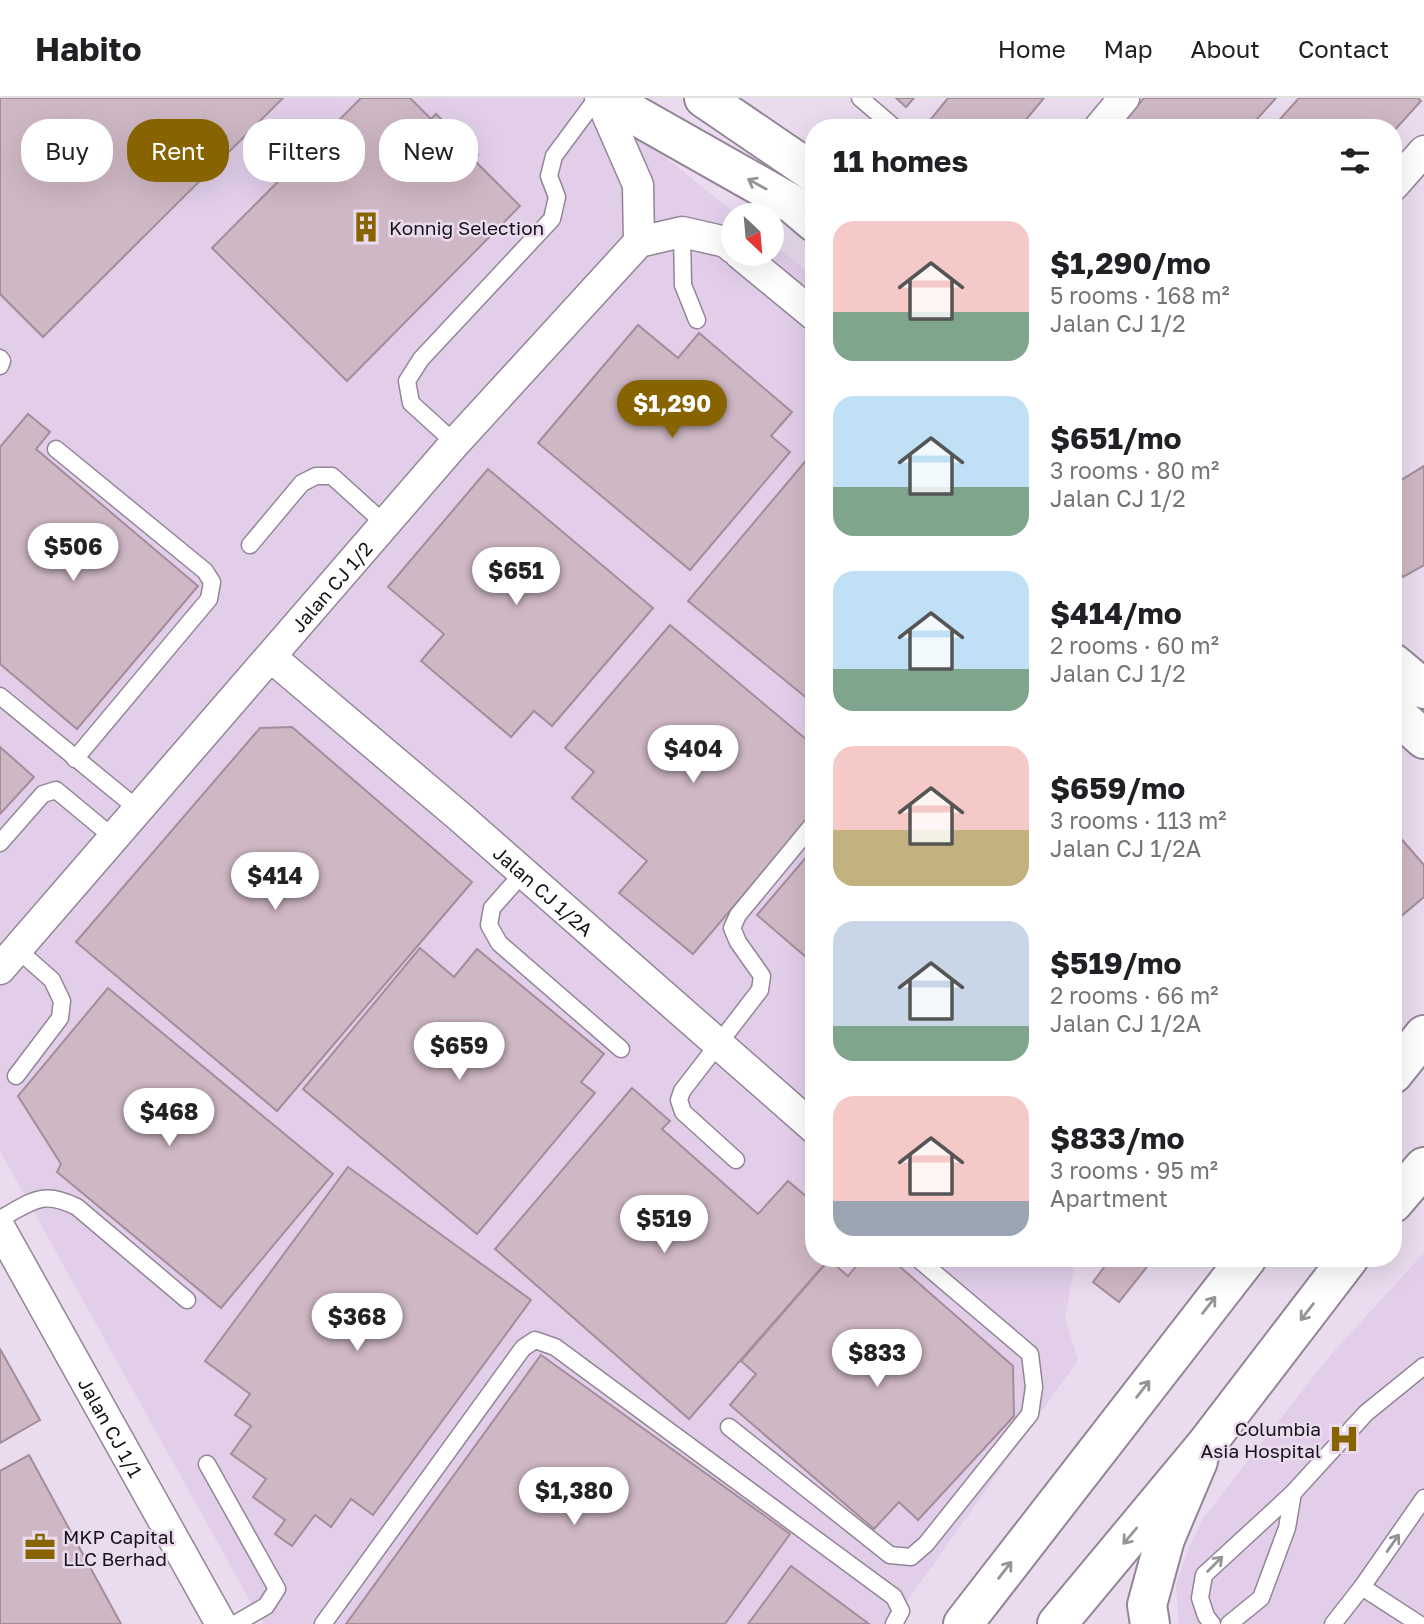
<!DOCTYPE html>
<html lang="en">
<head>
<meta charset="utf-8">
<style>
	body { margin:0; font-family:"Golos Text",sans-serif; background:#f6f6f6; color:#202124; height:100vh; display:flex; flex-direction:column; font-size:26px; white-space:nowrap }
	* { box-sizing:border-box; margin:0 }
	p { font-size:23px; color:#757577 }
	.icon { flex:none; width:38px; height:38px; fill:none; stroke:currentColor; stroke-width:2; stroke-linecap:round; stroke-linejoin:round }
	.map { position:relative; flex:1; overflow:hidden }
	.drawer { position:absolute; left:805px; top:21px; width:597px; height:1148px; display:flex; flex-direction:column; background:#fff; border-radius:28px; box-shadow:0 7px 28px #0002 }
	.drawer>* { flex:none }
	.guide { position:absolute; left:21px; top:21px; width:665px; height:63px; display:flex; gap:14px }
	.needle { width:46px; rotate:154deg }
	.tools { position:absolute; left:721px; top:105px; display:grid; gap:14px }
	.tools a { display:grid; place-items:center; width:63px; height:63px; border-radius:50%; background:#fff; box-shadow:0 7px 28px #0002; font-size:35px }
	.price { position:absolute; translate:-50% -60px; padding:0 16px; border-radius:24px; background:#fff; color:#222; font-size:23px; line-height:46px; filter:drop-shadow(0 2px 4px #0008) }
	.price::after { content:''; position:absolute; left:50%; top:42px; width:21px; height:16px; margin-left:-10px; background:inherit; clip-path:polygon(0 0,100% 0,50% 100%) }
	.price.selected { background:#876400; color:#fff }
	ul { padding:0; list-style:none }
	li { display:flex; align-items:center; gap:21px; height:175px; padding:0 28px }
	li span { display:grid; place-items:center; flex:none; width:196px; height:140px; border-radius:21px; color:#555 }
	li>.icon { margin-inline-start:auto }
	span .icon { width:84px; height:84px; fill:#fffc; stroke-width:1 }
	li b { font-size:30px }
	h2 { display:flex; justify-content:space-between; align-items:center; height:84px; padding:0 28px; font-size:30px }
	.chip { padding:0 24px; border-radius:28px; background:#fff; box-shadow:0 7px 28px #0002; font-size:24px; line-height:63px }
	.chip.selected { background:#876400; color:#fff }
	header { display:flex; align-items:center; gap:42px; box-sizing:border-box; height:98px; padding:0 35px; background:#fff; border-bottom:2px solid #e0e0e0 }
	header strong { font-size:33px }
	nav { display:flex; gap:38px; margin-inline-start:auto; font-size:24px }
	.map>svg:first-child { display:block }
	.built { fill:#e2cee9 }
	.building { fill:#cfb8c5; stroke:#a38d9a; stroke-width:2 }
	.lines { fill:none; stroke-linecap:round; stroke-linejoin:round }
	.lane-casing { stroke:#938597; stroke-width:19 }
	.street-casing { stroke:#938597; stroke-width:33 }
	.secondary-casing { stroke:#938597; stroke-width:42 }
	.highway-casing { stroke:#938597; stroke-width:42 }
	.lane { stroke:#fff; stroke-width:16 }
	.street { stroke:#fff; stroke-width:30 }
	.secondary { stroke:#fff; stroke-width:38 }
	.highway { stroke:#fff; stroke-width:38 }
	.oneway { stroke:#979498 }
	.labels { text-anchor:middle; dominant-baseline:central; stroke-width:5; stroke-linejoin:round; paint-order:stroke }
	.poi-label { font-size:19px; fill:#171219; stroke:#eadbef; text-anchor:start }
	.street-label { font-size:19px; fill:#171219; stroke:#eadbef }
</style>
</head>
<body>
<header>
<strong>Habito</strong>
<nav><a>Home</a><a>Map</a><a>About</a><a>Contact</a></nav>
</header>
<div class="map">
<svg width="1424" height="1526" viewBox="0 0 1424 1526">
	<rect width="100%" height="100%" fill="#eadbef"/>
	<g class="built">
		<polygon points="0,0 592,0 737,117 733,117 733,156 772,156 772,145 814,179 814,1160 1076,1160 1065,1221 1078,1262 891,1526 263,1526 0,1053"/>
		<polygon points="1424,1155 1424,1526 1179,1526 1176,1487 1187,1454 1202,1422 1327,1261"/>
	</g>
	<g class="building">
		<polygon points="0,0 283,0 43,239 0,196"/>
		<polygon points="361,0 410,0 431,21 436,16 478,57 473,61 520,108 347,283 212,150"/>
		<polygon points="896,0 914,0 906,9"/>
		<polygon points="948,0 1044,0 1019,30 930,30 926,27"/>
		<polygon points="1144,0 1276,0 1249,30 1118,30"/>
		<polygon points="1299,0 1418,0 1421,3 1393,34 1393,30 1272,30"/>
		<polygon points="638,227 678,260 699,235 792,314 771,338 790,354 690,472 538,345"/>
		<polygon points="28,316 50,334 36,351 198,488 77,631 0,566 0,349"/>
		<polygon points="814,353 814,606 688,503"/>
		<polygon points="1424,368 1424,467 1403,479 1393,463 1393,387"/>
		<polygon points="488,371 653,510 552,628 534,613 511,639 421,563 444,536 388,489"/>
		<polygon points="670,527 814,648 814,714 693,856 619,795 647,763 572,700 594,674 565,650"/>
		<polygon points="292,629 472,784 277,1013 76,844 260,630"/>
		<polygon points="0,649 34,679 0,716"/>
		<polygon points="1397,736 1424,767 1424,799 1393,825 1393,740"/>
		<polygon points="814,750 814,866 757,817"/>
		<polygon points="420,850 454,879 477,851 604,956 581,984 595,995 477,1136 303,991"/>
		<polygon points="108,890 333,1076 221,1210 57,1074 61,1066 18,998"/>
		<polygon points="632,990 670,1023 662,1031 758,1116 788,1083 814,1105 814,1160 830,1160 689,1321 495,1151"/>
		<polygon points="348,1069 531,1202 373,1417 351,1401 331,1429 315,1417 292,1448 275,1436 285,1422 253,1399 266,1381 231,1356 251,1328 235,1317 250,1296 205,1263"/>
		<polygon points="863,1160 890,1160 1013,1268 1014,1318 918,1422 899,1404 874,1431 730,1307 756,1276 741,1263 829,1162 848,1178"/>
		<polygon points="1111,1160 1154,1160 1119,1204 1093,1184"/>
		<polygon points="0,1251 40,1322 0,1345"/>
		<polygon points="541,1257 790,1436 725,1526 346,1526"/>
		<polygon points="29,1357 121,1526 0,1526 0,1373"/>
		<polygon points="791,1468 869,1526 748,1526"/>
	</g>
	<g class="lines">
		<g class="lane-casing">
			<g id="lane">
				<polyline points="860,0 895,30"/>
				<polyline points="682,134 683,187 697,222"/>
				<polyline points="0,260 2,263 0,268"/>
				<polyline points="455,345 411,305 407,283 421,261 552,121 557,99 549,78 554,58 597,0"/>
				<polyline points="56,351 205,473 212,484 209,501 75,661"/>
				<polyline points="250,447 302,385 316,378 332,378 385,426"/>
				<polyline points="0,598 139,712"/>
				<polyline points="0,745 43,696 56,692 114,740"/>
				<polyline points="523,775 492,810 489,827 499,845 621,951"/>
				<polyline points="16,978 60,920 62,903 52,882 17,851"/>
				<polyline points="736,1062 683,1014 679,1002 682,993 760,892 762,878 738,844 732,830 738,817 814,725"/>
				<path d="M0 1121C31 1104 42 1091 77 1109L187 1202"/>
				<polyline points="729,1329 890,1457 911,1459 926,1446 1030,1316 1034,1289 1030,1256 917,1160"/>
				<polyline points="207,1366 277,1491 266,1508 235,1526"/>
				<polyline points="1362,1489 1419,1526"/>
				<polyline points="323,1526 523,1250 535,1242 555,1249 894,1499 901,1513 894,1526"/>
				<polyline points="1212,1526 1206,1518 1200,1500 1204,1477 1293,1395 1366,1315 1424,1268"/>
				<polyline points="1229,1526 1261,1500 1287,1430 1293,1395"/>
				<polyline points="1333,1526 1362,1489 1424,1400"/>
			</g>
		</g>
		<g class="street-casing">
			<g id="street">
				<polyline points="600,0 638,87 639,144"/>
				<polyline points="1099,30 1124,0"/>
				<polyline points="1393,88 1424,53"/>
				<polyline points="740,156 814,217"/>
				<path id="s1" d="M271 559 460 719 814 1030"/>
				<path id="s2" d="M0 871 455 345 639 144 682 134 726 144 733 150"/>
				<path id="s3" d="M0 1130 221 1526"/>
			</g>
		</g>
		<g class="secondary-casing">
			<g id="secondary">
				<polyline points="605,0 794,107 814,124"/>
				<polyline points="704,0 814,75"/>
				<polyline points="1393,565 1424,591"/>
				<polyline points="1393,613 1424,641"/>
				<polyline points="1150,1526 1147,1507 1165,1441 1198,1363"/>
			</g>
		</g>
		<g class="highway-casing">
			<g id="highway">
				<polyline points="1393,976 1424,937"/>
				<polyline points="1393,1105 1424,1069"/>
				<polyline points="963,1526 1247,1160"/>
				<polyline points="1057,1526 1205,1348 1349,1160"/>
			</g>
		</g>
		<use href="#lane" class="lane"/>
		<use href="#street" class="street"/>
		<use href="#secondary" class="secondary"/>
		<use href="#highway" class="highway"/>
	</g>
	<defs><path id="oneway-shaft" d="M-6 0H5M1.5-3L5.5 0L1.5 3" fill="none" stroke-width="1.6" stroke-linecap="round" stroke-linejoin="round" transform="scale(1.75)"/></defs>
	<g class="oneway">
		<use href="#oneway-shaft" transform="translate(757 86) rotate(-151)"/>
		<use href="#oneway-shaft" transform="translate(1209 1207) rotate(-52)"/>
		<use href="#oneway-shaft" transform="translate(1307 1214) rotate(128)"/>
		<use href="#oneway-shaft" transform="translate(1143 1291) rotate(-52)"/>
		<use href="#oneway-shaft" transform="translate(1130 1438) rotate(130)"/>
		<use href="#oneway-shaft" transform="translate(1393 1445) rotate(-55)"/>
		<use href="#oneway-shaft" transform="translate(1215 1466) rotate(-45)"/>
		<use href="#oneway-shaft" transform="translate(1005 1472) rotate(-52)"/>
	</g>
	<defs>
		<g id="building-bare" transform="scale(2.415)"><path d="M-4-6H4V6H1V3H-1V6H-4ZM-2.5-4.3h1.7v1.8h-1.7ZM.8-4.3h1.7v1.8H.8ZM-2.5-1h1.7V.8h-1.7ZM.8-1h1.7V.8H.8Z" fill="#876400" stroke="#eadbef" stroke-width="2.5" paint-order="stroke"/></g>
		<g id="hospital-bare" transform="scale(2.415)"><path d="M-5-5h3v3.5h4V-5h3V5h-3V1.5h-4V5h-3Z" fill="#876400" stroke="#eadbef" stroke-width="2.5" paint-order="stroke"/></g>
		<g id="office-bare" transform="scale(2.415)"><path d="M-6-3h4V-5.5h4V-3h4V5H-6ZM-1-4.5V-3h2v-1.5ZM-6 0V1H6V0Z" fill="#876400" stroke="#eadbef" stroke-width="2.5" paint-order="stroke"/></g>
	</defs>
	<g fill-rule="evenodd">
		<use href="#building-bare" x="366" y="129"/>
		<use href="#hospital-bare" x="1344" y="1341"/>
		<use href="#office-bare" x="40" y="1449"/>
	</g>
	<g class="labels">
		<g class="poi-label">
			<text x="389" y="129">Konnig Selection</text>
			<text x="1321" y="1330" text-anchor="end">Columbia<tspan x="1321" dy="22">Asia Hospital</tspan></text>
			<text x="63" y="1438">MKP Capital<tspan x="63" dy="22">LLC Berhad</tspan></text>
		</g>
		<g class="street-label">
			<text stroke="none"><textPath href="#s2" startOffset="506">Jalan CJ 1/2</textPath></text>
			<text stroke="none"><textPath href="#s1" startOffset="359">Jalan CJ 1/2A</textPath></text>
			<text stroke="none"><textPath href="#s3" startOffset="228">Jalan CJ 1/1</textPath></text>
		</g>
	</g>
</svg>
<div class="tools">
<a><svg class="needle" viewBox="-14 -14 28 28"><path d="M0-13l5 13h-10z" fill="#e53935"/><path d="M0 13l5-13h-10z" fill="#757577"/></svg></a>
</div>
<b class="price selected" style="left:672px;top:342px">$1,290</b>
<b class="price" style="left:73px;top:485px">$506</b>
<b class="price" style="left:516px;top:509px">$651</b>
<b class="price" style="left:693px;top:687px">$404</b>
<b class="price" style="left:275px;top:814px">$414</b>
<b class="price" style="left:459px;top:984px">$659</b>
<b class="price" style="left:169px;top:1050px">$468</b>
<b class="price" style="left:664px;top:1157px">$519</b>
<b class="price" style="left:357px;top:1255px">$368</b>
<b class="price" style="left:877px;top:1291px">$833</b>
<b class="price" style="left:574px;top:1429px">$1,380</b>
<div class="guide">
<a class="chip">Buy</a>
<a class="chip selected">Rent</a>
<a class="chip">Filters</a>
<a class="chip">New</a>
</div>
<section class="drawer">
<h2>11 homes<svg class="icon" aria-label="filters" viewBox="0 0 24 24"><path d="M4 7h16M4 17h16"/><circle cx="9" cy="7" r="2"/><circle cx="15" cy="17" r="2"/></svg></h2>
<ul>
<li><span style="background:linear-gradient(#f6c9c9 65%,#7fa58c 0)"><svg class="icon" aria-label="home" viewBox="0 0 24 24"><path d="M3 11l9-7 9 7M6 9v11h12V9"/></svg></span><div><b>$1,290/mo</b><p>5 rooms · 168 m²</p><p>Jalan CJ 1/2</p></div></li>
<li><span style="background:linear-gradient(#bfe0f5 65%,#7fa58c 0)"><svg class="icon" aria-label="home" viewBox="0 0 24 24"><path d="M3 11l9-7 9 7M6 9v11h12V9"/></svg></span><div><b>$651/mo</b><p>3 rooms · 80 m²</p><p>Jalan CJ 1/2</p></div></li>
<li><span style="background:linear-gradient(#bfe0f5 70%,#7fa58c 0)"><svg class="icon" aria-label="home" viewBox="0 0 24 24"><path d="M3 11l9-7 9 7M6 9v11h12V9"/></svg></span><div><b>$414/mo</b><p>2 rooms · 60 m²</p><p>Jalan CJ 1/2</p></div></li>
<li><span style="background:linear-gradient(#f6c9c9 60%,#c2b280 0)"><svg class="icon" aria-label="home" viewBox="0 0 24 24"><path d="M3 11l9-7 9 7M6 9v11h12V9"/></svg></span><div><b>$659/mo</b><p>3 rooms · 113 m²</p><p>Jalan CJ 1/2A</p></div></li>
<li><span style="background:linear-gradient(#c9d6e8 75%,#7fa58c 0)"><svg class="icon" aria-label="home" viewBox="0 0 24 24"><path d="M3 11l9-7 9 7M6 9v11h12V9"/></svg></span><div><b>$519/mo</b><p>2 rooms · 66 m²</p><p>Jalan CJ 1/2A</p></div></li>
<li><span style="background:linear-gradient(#f6c9c9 75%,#9aa5b1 0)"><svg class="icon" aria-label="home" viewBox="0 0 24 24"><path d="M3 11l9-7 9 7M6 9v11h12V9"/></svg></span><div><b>$833/mo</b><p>3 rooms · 95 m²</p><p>Apartment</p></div></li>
</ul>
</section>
</div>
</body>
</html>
